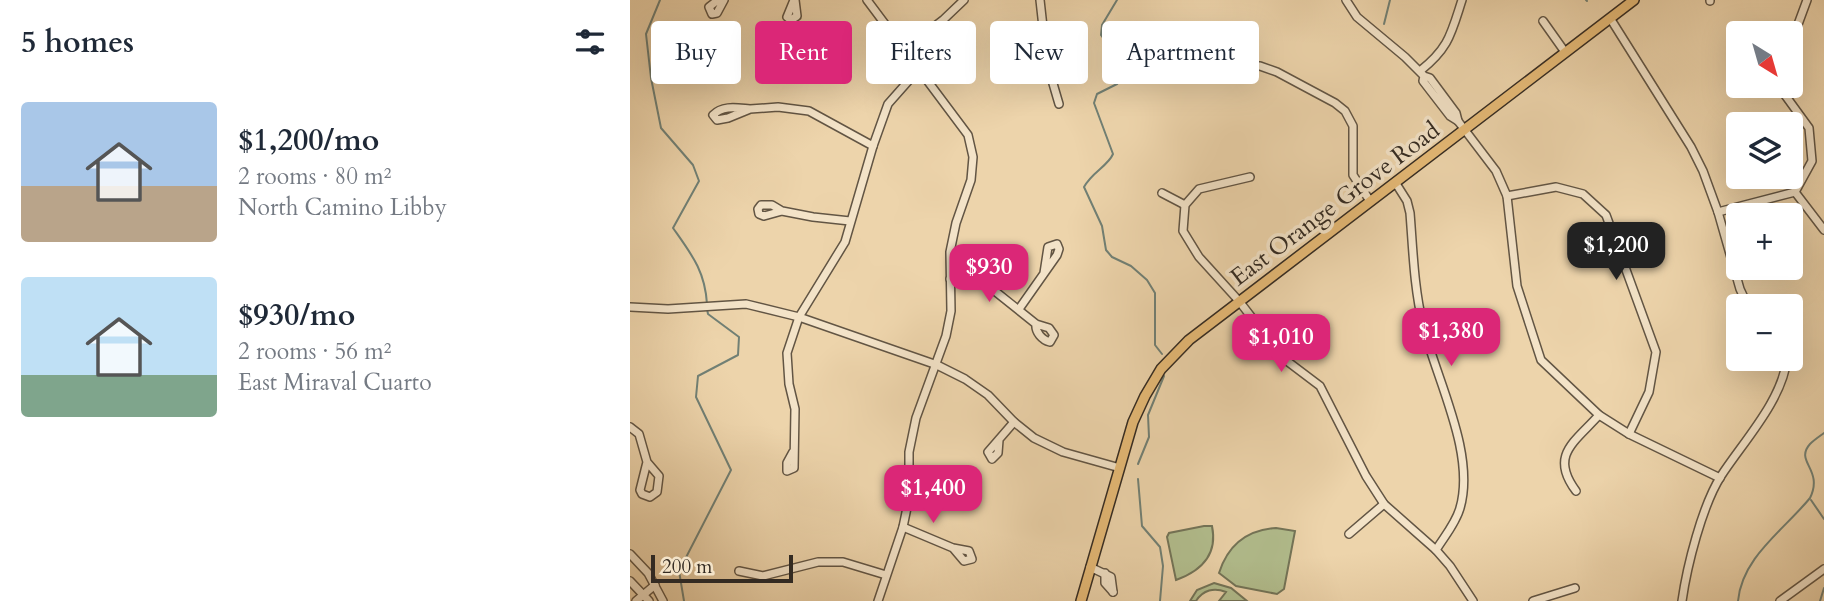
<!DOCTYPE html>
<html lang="en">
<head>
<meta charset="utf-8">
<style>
	body { margin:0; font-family:Cardo,serif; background:#f2f2f3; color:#1f2937; height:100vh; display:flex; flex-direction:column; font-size:26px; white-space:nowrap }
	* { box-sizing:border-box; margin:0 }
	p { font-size:23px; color:#747a83 }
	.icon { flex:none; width:38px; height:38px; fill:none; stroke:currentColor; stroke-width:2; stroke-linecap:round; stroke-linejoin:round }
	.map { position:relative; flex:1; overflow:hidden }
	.details { display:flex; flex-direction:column; background:#fff; width:630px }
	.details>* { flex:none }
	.top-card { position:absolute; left:21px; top:21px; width:665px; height:63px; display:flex; gap:14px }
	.needle { width:46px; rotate:143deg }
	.controls { position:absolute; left:1096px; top:21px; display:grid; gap:14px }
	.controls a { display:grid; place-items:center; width:77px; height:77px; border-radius:7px; background:#fff; box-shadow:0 7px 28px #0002; font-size:35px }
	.scale { position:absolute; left:21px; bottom:18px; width:142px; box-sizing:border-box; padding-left:7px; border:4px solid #342b22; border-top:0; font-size:19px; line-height:24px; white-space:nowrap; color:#342b22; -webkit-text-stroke:5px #f3e3c8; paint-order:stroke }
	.price { position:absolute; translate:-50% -60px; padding:0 16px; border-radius:14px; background:#db2777; color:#fff; font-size:23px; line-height:46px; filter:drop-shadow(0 2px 4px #0008) }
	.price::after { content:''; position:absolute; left:50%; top:42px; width:21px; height:16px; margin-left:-10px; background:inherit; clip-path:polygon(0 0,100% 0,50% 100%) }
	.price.active { background:#222; color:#fff }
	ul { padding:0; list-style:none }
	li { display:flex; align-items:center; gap:21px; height:175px; padding:0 21px }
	li span { display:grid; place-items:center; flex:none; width:196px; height:140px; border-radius:7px; color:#555 }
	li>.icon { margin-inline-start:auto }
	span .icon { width:84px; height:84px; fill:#fffc; stroke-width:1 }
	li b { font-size:30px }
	h2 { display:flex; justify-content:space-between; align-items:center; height:84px; padding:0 21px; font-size:30px }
	.pill { padding:0 24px; border-radius:7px; background:#fff; box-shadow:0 7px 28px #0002; font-size:24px; line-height:63px }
	.pill.active { background:#db2777; color:#fff }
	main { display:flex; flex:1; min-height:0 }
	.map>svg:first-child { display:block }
	.grass { fill:#b2be8e; stroke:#737458; stroke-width:2 }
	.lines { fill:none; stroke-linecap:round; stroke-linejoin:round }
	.stream { stroke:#718075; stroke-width:2 }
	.minor-casing { stroke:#625544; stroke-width:10 }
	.major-casing { stroke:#342b22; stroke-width:12 }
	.minor { stroke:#f3e3c8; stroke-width:7 }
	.major { stroke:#e6ba76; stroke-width:9 }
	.labels { text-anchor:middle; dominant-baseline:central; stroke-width:7; stroke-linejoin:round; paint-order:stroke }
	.street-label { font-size:24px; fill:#342b22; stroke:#f3e3c8 }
</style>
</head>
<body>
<main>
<section class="details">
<h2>5 homes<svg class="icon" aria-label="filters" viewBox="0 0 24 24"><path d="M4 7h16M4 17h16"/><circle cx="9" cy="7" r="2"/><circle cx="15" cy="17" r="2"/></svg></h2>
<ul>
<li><span style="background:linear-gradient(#a9c7e8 60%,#b9a48a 0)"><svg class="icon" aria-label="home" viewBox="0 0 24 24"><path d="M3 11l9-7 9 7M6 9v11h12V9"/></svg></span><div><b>$1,200/mo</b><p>2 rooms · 80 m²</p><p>North Camino Libby</p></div></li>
<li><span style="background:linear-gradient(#bfe0f5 70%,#7fa58c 0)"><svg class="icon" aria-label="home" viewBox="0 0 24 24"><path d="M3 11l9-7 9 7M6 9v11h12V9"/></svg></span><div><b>$930/mo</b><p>2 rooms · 56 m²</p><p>East Miraval Cuarto</p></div></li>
</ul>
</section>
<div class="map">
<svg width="1194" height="601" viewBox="0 0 1194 601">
	<rect width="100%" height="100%" fill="#edd4ab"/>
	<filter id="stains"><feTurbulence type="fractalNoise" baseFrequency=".00286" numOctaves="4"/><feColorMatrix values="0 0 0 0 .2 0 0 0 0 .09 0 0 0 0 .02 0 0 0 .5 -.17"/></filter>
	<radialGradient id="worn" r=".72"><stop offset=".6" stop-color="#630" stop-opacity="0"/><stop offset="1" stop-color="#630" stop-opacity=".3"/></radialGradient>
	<g class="grass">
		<path d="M574 526H582C588 555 571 571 546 580L537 537 539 533Z"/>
		<path d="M646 528 665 531 654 589 647 594 606 586 589 573C598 545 617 530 646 528Z"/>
		<path d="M584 583 601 588 617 601H589L596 592C584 587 573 590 566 601H560L567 590Z"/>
	</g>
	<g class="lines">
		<g class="stream">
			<path d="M30 0 16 34 21 78 31 128 63 165 69 181 43 228C62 255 75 271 77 304"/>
			<path d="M487 0 472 25 471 35C481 49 491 60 492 78L487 84 467 94 464 103 483 154C478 166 462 172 454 187L472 226 476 250 482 257 501 266 517 280 525 293V345L532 354"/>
			<polyline points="956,0 957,1"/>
			<polyline points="754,24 760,0"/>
			<polyline points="508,464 519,437 518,415 534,376"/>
			<polyline points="508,479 512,526 530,547 533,566 530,601"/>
			<polyline points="1181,500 1194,519"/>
			<polyline points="54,601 49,571 101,470 66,397 68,376 108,355 109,337 78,314 77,309"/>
			<path d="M1108 601C1112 557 1154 530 1180 498 1194 469 1164 462 1180 444 1184 440 1190 436 1194 433"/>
			<polyline points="1190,601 1194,588"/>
		</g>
		<g class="minor-casing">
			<g id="minor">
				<polyline points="88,0 79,7 82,14 87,13 94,0"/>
				<polyline points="164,0 157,17 161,20 167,16 165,0"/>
				<polyline points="237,0 338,135 343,157 341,180 326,223 320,252 321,311 316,336 286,418 279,452 279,498 273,527 248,601"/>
				<polyline points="410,0 417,63 429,104"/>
				<polyline points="716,0 727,17 775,57 794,76 800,78 826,113 828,121 820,116 793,81 794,76"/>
				<polyline points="1080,0 1080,1"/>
				<polyline points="980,18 1061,147 1073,171 1088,212 1110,289 1117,304 1120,306"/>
				<polyline points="913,21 935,52"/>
				<polyline points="1160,46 1177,0"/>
				<polyline points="275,49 313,20 334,0"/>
				<path d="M790 71C819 48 821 34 832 0"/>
				<polyline points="532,79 613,66 630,66 647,72 705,103 715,111 723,126 723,175 740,201"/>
				<polyline points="1155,86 1155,95 1179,128 1182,161 1165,192"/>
				<path d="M120 109C107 108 93 105 83 115L87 120 98 118 120 109 148 107 179 111 243 146"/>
				<polyline points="828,121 866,171 877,196 887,286 911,360 969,415 999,434 1090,478"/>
				<polyline points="620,177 569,189 555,205 553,231 569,257 609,301 653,358 690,386 736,476 754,504 806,550 820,566 843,601"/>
				<path d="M765 182 777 201 780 213C783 250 784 288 793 325 806 379 846 453 830 508 826 523 814 537 806 550"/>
				<polyline points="1165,192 1194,230"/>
				<polyline points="532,193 555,205"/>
				<polyline points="877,196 926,187 953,194 976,215 1026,352 1019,392 999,434"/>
				<polyline points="152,211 142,205 131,205 128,209 129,214 134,216 152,211 183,217 220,221"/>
				<polyline points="1088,212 1165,192"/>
				<path d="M320 279H337L356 284 406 324 419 328 424 335 420 342C412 340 405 332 406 324"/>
				<polyline points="0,307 38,309 116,304 169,317 307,365 335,379 358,395 384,422 404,438 433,452 490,468"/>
				<polyline points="389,309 427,255 429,249 427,244 418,247 414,273"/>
				<polyline points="0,427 9,434 17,462 29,476 27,492 20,497 12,494 10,490 17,462"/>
				<polyline points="369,440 368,453 362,459 358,452 384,422"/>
				<polyline points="163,452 157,463 157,471 164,468 165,409 159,384 157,353 169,317 215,242 243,146 258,104 289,69"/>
				<path d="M946 491C919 455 945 442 969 415"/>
				<polyline points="273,527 323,548 334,561 342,559 339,551 323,548"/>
				<polyline points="719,534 754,504"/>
				<polyline points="0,554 18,573 33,601"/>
				<polyline points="460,567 481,577 483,592"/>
				<polyline points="109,571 133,576 188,562 213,562 256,575"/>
				<polyline points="475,573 475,583 483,592"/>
				<polyline points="0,581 19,601"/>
				<polyline points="6,601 25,585"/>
				<polyline points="903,601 945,588"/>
				<path d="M1052 601C1057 566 1072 506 1091 476 1113 442 1152 401 1157 359"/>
				<polyline points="1150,601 1194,569"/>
			</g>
		</g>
		<g class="major-casing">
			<polyline id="major" points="451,601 503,422 515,396 531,369 559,340 1004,0"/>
		</g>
		<use href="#minor" class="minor"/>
		<use href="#major" class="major"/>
	</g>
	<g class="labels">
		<g class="street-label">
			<text transform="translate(705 204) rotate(-37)">East Orange Grove Road</text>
		</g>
	</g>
	<rect width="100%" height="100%" filter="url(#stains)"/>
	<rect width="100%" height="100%" fill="url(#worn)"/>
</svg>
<div class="controls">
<a><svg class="needle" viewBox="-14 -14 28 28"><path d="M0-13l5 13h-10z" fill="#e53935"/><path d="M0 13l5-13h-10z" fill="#747a83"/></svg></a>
<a><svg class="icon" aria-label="layers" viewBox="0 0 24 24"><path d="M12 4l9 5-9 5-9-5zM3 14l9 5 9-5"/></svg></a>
<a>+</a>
<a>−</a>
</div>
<div class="scale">200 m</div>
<b class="price active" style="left:986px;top:282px">$1,200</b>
<b class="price" style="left:359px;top:304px">$930</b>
<b class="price" style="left:821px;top:368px">$1,380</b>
<b class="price" style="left:651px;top:374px">$1,010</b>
<b class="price" style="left:303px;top:525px">$1,400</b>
<div class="top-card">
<a class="pill">Buy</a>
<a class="pill active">Rent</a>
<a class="pill">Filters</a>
<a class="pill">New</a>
<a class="pill">Apartment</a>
</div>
</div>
</main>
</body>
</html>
